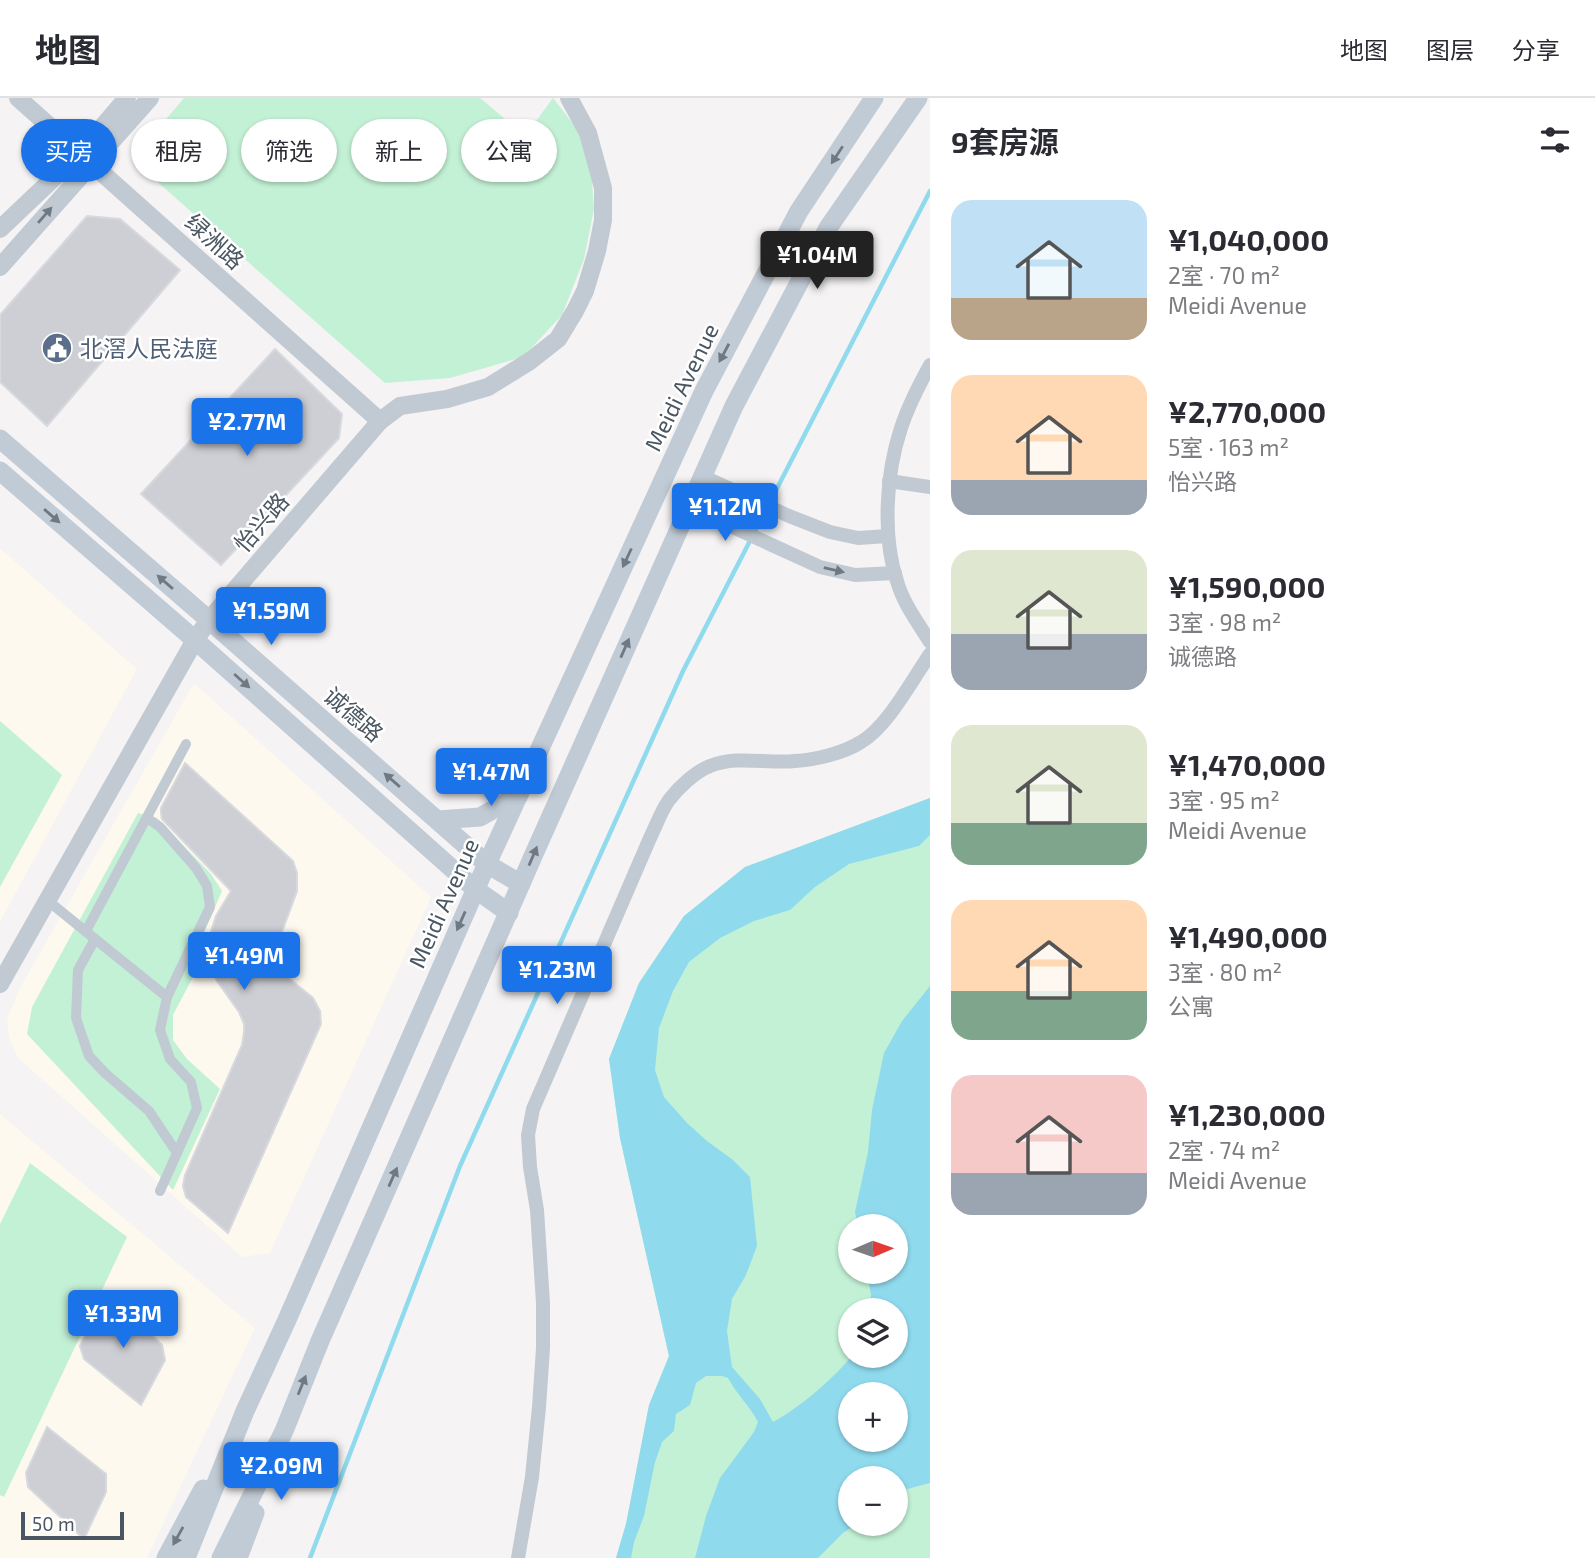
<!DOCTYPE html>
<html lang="zh">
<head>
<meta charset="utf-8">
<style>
	body { margin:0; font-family:"Exo 2","Noto Sans SC",sans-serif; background:#f2f2f3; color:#2b2b33; height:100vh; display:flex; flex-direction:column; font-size:26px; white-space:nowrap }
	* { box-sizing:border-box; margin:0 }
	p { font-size:23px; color:#7c7c81 }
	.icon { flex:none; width:38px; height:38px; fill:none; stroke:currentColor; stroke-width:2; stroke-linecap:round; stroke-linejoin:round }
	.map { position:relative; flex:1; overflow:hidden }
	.drawer { display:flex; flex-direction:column; background:#fff; width:665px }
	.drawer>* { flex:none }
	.top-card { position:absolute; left:21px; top:21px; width:665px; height:63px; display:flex; gap:14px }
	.needle { width:46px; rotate:88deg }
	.buttons { position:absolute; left:838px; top:1116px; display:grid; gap:14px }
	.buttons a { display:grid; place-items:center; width:70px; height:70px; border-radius:50%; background:#fff; box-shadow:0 2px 5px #0004; font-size:35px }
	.scale { position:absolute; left:21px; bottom:18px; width:103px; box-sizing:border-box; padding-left:7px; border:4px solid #4a5661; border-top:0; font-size:19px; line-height:24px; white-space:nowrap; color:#4a5661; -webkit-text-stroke:5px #fff; paint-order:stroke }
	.price { position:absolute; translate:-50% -60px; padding:0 16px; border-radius:7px; background:#1a73e8; color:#fff; font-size:23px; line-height:46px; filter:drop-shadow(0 2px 4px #0008) }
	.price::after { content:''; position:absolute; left:50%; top:42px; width:21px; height:16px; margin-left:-10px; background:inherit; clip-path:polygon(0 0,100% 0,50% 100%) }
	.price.current { background:#222; color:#fff }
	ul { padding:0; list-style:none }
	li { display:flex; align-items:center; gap:21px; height:175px; padding:0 21px }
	li span { display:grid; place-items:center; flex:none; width:196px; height:140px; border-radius:21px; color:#555 }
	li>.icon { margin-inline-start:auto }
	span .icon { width:84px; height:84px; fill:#fffc; stroke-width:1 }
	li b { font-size:30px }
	h2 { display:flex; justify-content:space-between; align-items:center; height:84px; padding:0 21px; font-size:30px }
	.pill { padding:0 24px; border-radius:32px; background:#fff; box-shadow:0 2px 5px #0004; font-size:24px; line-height:63px }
	.pill.current { background:#1a73e8; color:#fff }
	header { display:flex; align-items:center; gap:42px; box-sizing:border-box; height:98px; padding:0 35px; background:#fff; border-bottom:2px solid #e1e1e2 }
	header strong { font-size:33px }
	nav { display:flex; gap:38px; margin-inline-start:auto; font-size:24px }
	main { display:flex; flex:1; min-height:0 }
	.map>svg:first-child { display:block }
	.commercial { fill:#fdf9ef }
	.green { fill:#c3f1d5; fill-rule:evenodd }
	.water { fill:#90daee; fill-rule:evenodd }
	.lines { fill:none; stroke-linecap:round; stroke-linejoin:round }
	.stream { stroke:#90daee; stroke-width:4.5 }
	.building { fill:#cdcfd5; stroke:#d7d9de; stroke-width:2 }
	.pedestrian { stroke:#c1cad2; stroke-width:10 }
	.minor { stroke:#c1cad2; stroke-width:14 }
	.tertiary { stroke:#c1cad2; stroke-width:18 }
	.secondary { stroke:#c1cbd6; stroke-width:19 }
	.oneway { fill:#6e7984 }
	.oneway2 { fill:#6e7983 }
	.labels { text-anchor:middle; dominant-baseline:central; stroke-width:5; stroke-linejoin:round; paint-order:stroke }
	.street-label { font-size:23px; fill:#4a5661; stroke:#fff }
	.service-label { font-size:23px; fill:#4e5e75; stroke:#fff; text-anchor:start }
</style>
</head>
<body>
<header>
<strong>地图</strong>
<nav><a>地图</a><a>图层</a><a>分享</a></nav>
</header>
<main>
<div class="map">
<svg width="930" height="1460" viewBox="0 0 930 1460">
	<rect width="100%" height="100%" fill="#f5f3f3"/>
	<g class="commercial">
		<polygon points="0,450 137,571 0,824"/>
		<polygon points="194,585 431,799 270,1155 242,1159 17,959 9,939 7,921 21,888"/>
		<polygon points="0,1016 255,1230 147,1460 0,1460"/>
	</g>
	<g class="green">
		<polygon points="184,0 480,0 525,38 553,0 578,32 591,69 594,111 584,161 562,217 523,259 450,280 385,285 144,72 139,53"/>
		<polygon points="0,623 62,677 0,789"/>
		<path d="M930 700V1460H616L626 1426 649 1307 669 1258 620 1040 609 961 639 885 684 818 745 769ZM850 1129H896V1174H850ZM850 1213H896V1258H850ZM850 1297H896V1342H850ZM850 1381H896V1426H850Z"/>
		<polygon points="138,715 157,720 211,776 222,793 202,839 202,862 173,917 173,942 187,961 220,991 173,1092 27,936 32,909"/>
		<polygon points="30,1065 127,1139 4,1399 0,1397 0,1126"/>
	</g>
	<path class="water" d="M930 700V737L919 748 849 766 815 789 790 812 754 823 720 840 689 864 673 893 659 930 655 972 664 999 687 1025 707 1043 733 1062 750 1079 757 1148 746 1177 732 1201 727 1233 732 1269 760 1301 773 1324C797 1312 835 1279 852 1258H896V1213H869L871 1197 867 1174H896V1129H858L855 1114 868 1054 872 1012 884 955 902 923 930 888V1385L896 1394V1381H850V1426H856L843 1435 818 1460H695L706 1418 720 1380 754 1334 758 1324C750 1308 737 1297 728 1280L722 1278H706L696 1285 690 1307 676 1316 674 1333 662 1344 655 1364 644 1418 634 1444 631 1460H616L626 1426 649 1307 669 1258 620 1040 609 961 639 885 684 818 745 769ZM850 1297H896V1342H850Z"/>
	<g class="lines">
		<polyline class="stream" points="310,1460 460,1068 683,573 930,93"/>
	</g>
	<g class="building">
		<polygon points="87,118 120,121 180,172 47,328 0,284 0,217"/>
		<polygon points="275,251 342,316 339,340 221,467 141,396"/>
		<polygon points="185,665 293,763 297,775 297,793 276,850 276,864 280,873 313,900 320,913 321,926 228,1135 186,1099 183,1088 185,1077 242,947 244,934 244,926 239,914 217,883 210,869 209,853 208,843 216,818 231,793 162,721 161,715 161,710"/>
		<polygon points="107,1194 162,1247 165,1262 141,1307 84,1261 80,1248"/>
		<polygon points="47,1329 106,1376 106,1394 84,1441 28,1389 26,1375"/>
	</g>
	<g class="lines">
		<g class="pedestrian">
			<polyline points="147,720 160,729 196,770 207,788 210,809 167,899"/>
			<polyline points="47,802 95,841 78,872 76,920 89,958 105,975 149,1013 177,1055 160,1093"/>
			<polyline points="86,833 186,646"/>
			<polyline points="95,841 167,899 160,932 170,961 191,984 197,1010 177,1055"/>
		</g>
		<g class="minor">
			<path d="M930 267C919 287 908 308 901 330 886 375 882 438 897 483 903 505 918 525 930 544"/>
			<polyline points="702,378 789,418 830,434 858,440 888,438"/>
			<polyline points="889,383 930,389"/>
			<polyline points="689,409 820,469 855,477 895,475"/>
			<path d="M518 1460 532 1379 539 1309 543 1250V1205L537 1112 530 1069 528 1037 533 1011 650 740C656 728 661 713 669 702 679 689 695 674 710 668 737 657 767 666 795 663 815 662 844 655 861 644 888 628 912 582 930 556"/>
		</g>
		<g class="tertiary">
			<polyline points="18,0 380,323"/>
			<polyline points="0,131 79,56 127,0"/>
			<polyline points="0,169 150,0"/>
			<polyline points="0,886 195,542 209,522 380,323 400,308 447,301 488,289 530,263 558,241 575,213 585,193 597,153 603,122 603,90 588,35 569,0"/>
		</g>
		<g class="secondary">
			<polyline points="0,341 209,522 487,766 521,786"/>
			<polyline points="0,373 195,542 475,791 509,815"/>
			<polyline points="438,722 480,719 519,697"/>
			<polyline points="166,1460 203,1391"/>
			<polyline points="186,1460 245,1313 286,1224 481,779 704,293 799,113 874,0"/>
			<polyline points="221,1460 284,1333 320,1243 534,756 734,308 828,130 918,0"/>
			<polyline points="238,1460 255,1415"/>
		</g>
	</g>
	<defs><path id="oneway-solid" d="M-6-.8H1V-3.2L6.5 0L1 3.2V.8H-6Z" transform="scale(1.75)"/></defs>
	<g class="oneway">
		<use href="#oneway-solid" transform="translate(837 57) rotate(123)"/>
		<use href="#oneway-solid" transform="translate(724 255) rotate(118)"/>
		<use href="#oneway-solid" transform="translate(52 418) rotate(41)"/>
		<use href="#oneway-solid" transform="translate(627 460) rotate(115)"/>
		<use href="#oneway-solid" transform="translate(165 484) rotate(-139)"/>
		<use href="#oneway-solid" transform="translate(625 550) rotate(-66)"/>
		<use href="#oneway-solid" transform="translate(242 583) rotate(42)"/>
		<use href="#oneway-solid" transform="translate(392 682) rotate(-139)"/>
		<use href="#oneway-solid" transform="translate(533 758) rotate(-67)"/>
		<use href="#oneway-solid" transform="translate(461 823) rotate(114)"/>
		<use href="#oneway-solid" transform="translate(393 1079) rotate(-66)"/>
		<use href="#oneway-solid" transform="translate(302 1287) rotate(-68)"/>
		<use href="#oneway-solid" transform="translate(178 1438) rotate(119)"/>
	</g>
	<g class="oneway2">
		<use href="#oneway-solid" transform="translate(45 117) rotate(-49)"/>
		<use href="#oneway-solid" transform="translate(834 472) rotate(13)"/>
	</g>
	<defs>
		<g id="civic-disc" transform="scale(1.575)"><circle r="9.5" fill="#5c6f8a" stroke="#fff"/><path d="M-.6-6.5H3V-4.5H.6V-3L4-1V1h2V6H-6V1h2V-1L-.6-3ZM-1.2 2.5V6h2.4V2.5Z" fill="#fff"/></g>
	</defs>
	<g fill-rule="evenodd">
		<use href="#civic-disc" x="57" y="250"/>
	</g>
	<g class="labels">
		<g class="street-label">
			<text transform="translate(215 143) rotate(42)">绿洲路</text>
			<text transform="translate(681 289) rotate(-64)">Meidi Avenue</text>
			<text transform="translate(261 424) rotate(-49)">怡兴路</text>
			<text transform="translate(354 616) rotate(41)">诚德路</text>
			<text transform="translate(443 805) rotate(-66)">Meidi Avenue</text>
		</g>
		<g class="service-label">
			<text x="80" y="250">北滘人民法庭</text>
		</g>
	</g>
</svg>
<div class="buttons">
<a><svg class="needle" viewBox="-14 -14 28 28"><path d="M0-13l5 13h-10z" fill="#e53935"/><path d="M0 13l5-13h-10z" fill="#7c7c81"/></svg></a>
<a><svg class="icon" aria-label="layers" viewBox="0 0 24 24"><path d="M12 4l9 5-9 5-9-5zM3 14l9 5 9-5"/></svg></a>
<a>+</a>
<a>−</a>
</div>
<div class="scale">50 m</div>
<b class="price current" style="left:817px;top:193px">¥1.04M</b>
<b class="price" style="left:247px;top:360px">¥2.77M</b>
<b class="price" style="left:725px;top:445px">¥1.12M</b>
<b class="price" style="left:271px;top:549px">¥1.59M</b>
<b class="price" style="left:491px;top:710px">¥1.47M</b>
<b class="price" style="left:244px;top:894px">¥1.49M</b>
<b class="price" style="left:557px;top:908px">¥1.23M</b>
<b class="price" style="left:123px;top:1252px">¥1.33M</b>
<b class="price" style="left:281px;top:1404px">¥2.09M</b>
<div class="top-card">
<a class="pill current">买房</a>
<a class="pill">租房</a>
<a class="pill">筛选</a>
<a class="pill">新上</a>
<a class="pill">公寓</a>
</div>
</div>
<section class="drawer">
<h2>9套房源<svg class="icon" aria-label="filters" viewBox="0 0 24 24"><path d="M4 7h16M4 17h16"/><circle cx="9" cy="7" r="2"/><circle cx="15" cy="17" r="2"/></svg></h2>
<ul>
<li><span style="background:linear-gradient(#bfe0f5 70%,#b9a48a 0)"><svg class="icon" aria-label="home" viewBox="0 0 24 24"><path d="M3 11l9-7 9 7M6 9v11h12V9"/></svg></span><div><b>¥1,040,000</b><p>2室 · 70 m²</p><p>Meidi Avenue</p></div></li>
<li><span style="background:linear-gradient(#ffd9b3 75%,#9aa5b1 0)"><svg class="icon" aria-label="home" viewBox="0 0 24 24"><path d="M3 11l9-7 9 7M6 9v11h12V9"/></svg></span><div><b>¥2,770,000</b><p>5室 · 163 m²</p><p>怡兴路</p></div></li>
<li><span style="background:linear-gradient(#dfe7d0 60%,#9aa5b1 0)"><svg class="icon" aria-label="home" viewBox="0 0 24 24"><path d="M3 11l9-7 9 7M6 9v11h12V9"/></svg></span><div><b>¥1,590,000</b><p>3室 · 98 m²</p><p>诚德路</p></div></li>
<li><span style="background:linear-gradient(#dfe7d0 70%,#7fa58c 0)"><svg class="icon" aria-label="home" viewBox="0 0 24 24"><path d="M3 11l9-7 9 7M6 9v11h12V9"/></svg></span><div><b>¥1,470,000</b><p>3室 · 95 m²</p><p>Meidi Avenue</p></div></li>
<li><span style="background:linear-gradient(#ffd9b3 65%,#7fa58c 0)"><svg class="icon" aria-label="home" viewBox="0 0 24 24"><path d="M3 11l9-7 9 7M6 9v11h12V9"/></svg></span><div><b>¥1,490,000</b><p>3室 · 80 m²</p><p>公寓</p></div></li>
<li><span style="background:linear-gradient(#f6c9c9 70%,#9aa5b1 0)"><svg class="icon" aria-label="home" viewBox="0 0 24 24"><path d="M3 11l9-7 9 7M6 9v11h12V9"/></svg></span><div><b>¥1,230,000</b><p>2室 · 74 m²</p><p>Meidi Avenue</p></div></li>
</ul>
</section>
</main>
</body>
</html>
